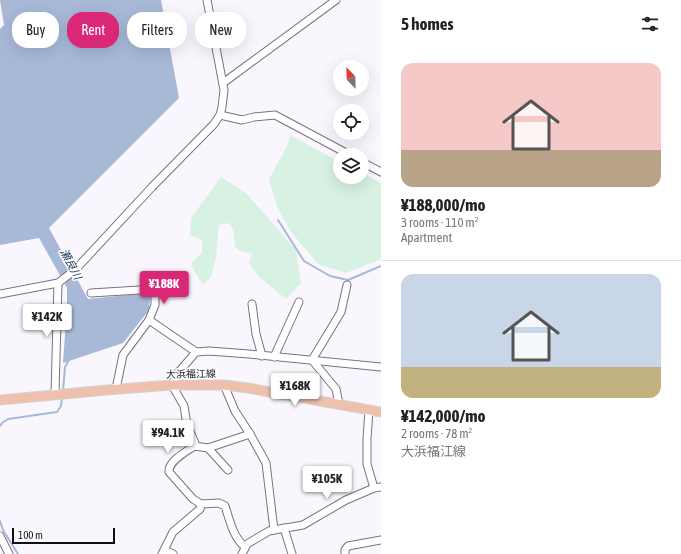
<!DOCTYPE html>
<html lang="en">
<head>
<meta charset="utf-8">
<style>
	body { margin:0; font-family:"Asap Condensed","Noto Sans JP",sans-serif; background:#f2f2f2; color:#222; height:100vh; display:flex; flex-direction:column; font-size:15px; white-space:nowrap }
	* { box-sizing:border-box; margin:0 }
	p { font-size:13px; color:#767676 }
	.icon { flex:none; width:22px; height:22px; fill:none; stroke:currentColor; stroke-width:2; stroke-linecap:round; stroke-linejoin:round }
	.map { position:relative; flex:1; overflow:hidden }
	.drawer { display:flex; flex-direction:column; background:#fff; width:300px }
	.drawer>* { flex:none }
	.top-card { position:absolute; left:12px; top:12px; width:309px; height:36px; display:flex; gap:8px }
	.needle { width:26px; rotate:337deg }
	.tools { position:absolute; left:333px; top:60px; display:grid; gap:8px }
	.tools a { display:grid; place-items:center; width:36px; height:36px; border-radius:50%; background:#fff; box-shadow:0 4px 16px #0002; font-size:20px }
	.scale { position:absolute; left:12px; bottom:10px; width:103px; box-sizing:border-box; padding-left:4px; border:2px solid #120e18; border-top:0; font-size:11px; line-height:14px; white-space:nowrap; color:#120e18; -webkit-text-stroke:3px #fff; paint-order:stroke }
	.price { position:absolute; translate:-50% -34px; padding:0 9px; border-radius:4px; background:#fff; color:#222; font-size:13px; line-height:26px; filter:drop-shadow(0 1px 2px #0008) }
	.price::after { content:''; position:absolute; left:50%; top:24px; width:12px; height:9px; margin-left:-6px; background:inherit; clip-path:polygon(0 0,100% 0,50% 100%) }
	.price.active { background:#db2777; color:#fff }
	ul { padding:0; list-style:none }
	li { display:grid; align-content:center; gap:8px; height:212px; padding:0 20px }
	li+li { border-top:1px solid #e0e0e0 }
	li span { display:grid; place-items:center; height:124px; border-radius:12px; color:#555 }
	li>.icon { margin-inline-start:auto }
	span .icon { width:72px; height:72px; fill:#fffc; stroke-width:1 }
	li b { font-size:17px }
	h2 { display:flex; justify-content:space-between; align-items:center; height:48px; padding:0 20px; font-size:17px }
	.chip { padding:0 14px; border-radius:16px; background:#fff; box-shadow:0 4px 16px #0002; font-size:14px; line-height:36px }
	.chip.active { background:#db2777; color:#fff }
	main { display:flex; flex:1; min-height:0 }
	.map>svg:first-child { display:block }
	.green { fill:#d7f1e3 }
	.water { fill:#a7b9d7 }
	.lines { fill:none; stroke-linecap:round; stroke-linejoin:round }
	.stream { stroke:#a7b9d7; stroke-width:2 }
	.minor-casing { stroke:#7a6f88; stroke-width:9 }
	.major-casing { stroke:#d4d4d5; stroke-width:11 }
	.minor { stroke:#fff; stroke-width:7 }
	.major { stroke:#eec0ad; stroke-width:9 }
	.labels { text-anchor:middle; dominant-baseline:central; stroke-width:3; stroke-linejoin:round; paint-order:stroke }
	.street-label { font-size:10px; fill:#120e18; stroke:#fff }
	.water-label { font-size:11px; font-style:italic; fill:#1f3760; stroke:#fff }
</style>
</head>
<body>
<main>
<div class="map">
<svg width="381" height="554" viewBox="0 0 381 554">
	<rect width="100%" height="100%" fill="#f9f7fd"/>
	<g class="green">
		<polygon points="290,135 340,162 340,177 362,177 362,173 381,183 381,259 346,273 318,264 291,232 278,209 269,180 288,144"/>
		<polygon points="221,177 246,193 296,250 301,283 286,299 259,277 249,263 252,253 242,252 235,247 233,229 228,223 219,225 216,257 211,277 203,285 195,272 191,263 202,253 202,240 190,235 191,218"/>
	</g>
	<polygon class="water" points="0,0 161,0 179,98 49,228 88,299 148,293 150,298 149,310 123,343 63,363 67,307 67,288 39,238 0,245 0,29 4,25"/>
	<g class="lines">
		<g class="stream">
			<polyline points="278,220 304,261 330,276 348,280 381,266"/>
			<polyline points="63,391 65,367 69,360"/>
			<polyline points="0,426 2,423 8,419 57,412 61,406 62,397"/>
			<polyline points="0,521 3,530 18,554"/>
		</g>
		<g class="minor-casing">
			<g id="minor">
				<polyline points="223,83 336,0"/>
				<polyline points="220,115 242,120 254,117 275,115 350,155"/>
				<polyline points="362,162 381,172"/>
				<polyline points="91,293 155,289 155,305 149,320 123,355 116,389"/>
				<polyline points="0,294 58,283 75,270 152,187 214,124 220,115 222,107 224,90 207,0"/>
				<polyline points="252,304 256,334 262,356"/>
				<polyline points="149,320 196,352"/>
				<polyline points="274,357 299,302"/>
				<polyline points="224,385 235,411 250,434 266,463 274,530"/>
				<polyline points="55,394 58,283"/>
				<polyline points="339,404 336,389 312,360 341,312 347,285"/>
				<polyline points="369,410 367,439 367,464 374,488"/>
				<polyline points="194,446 208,448 250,434"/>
				<polyline points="208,448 228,470"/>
				<polyline points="284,528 292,554"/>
				<polyline points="0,536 9,554"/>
				<path d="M245 547C233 537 230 521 225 506L219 503 201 504 193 499 169 472C168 461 186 452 194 446L195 443 187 425 184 406 172 385 177 374 196 352 209 351 249 354 381 367"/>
				<polyline points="165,550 173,554"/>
				<polyline points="162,554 173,532 200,509 201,504"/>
				<polyline points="242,554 247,544 269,531 274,530 303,525 346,500 374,488 381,487"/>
				<polyline points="345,554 345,550 348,546 381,540"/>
			</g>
		</g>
		<g class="major-casing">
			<polyline id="major" points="0,400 107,390 172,385 224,385 248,388 381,412"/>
		</g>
		<use href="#minor" class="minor"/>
		<use href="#major" class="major"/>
	</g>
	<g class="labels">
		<g class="street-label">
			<text transform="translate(191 374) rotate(-1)">大浜福江線</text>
		</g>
		<g class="water-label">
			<text transform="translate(71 264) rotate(62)">瀬良川</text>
		</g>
	</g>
</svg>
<div class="tools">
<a><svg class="needle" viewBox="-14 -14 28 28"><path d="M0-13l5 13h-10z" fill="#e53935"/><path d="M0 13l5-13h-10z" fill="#767676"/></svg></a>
<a><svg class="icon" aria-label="locate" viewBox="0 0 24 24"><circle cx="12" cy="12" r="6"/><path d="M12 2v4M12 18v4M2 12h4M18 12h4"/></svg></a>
<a><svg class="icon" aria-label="layers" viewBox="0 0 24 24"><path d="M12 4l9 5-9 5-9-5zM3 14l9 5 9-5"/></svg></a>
</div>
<div class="scale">100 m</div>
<b class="price active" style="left:164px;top:305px">¥188K</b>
<b class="price" style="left:47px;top:338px">¥142K</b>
<b class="price" style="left:295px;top:407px">¥168K</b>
<b class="price" style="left:168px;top:454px">¥94.1K</b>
<b class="price" style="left:327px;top:500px">¥105K</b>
<div class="top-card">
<a class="chip">Buy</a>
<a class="chip active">Rent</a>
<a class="chip">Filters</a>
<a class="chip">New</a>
</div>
</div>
<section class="drawer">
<h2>5 homes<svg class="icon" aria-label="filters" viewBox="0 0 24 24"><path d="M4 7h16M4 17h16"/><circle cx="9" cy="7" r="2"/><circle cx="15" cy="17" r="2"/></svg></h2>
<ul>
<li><span style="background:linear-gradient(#f6c9c9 70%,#b9a48a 0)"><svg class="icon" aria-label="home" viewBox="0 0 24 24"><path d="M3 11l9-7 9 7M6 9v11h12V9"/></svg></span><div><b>¥188,000/mo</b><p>3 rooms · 110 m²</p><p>Apartment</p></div></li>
<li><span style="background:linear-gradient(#c9d6e8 75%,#c2b280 0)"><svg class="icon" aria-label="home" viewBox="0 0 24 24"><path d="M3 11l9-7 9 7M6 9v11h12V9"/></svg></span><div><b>¥142,000/mo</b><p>2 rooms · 78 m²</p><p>大浜福江線</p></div></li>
</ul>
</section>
</main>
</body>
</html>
